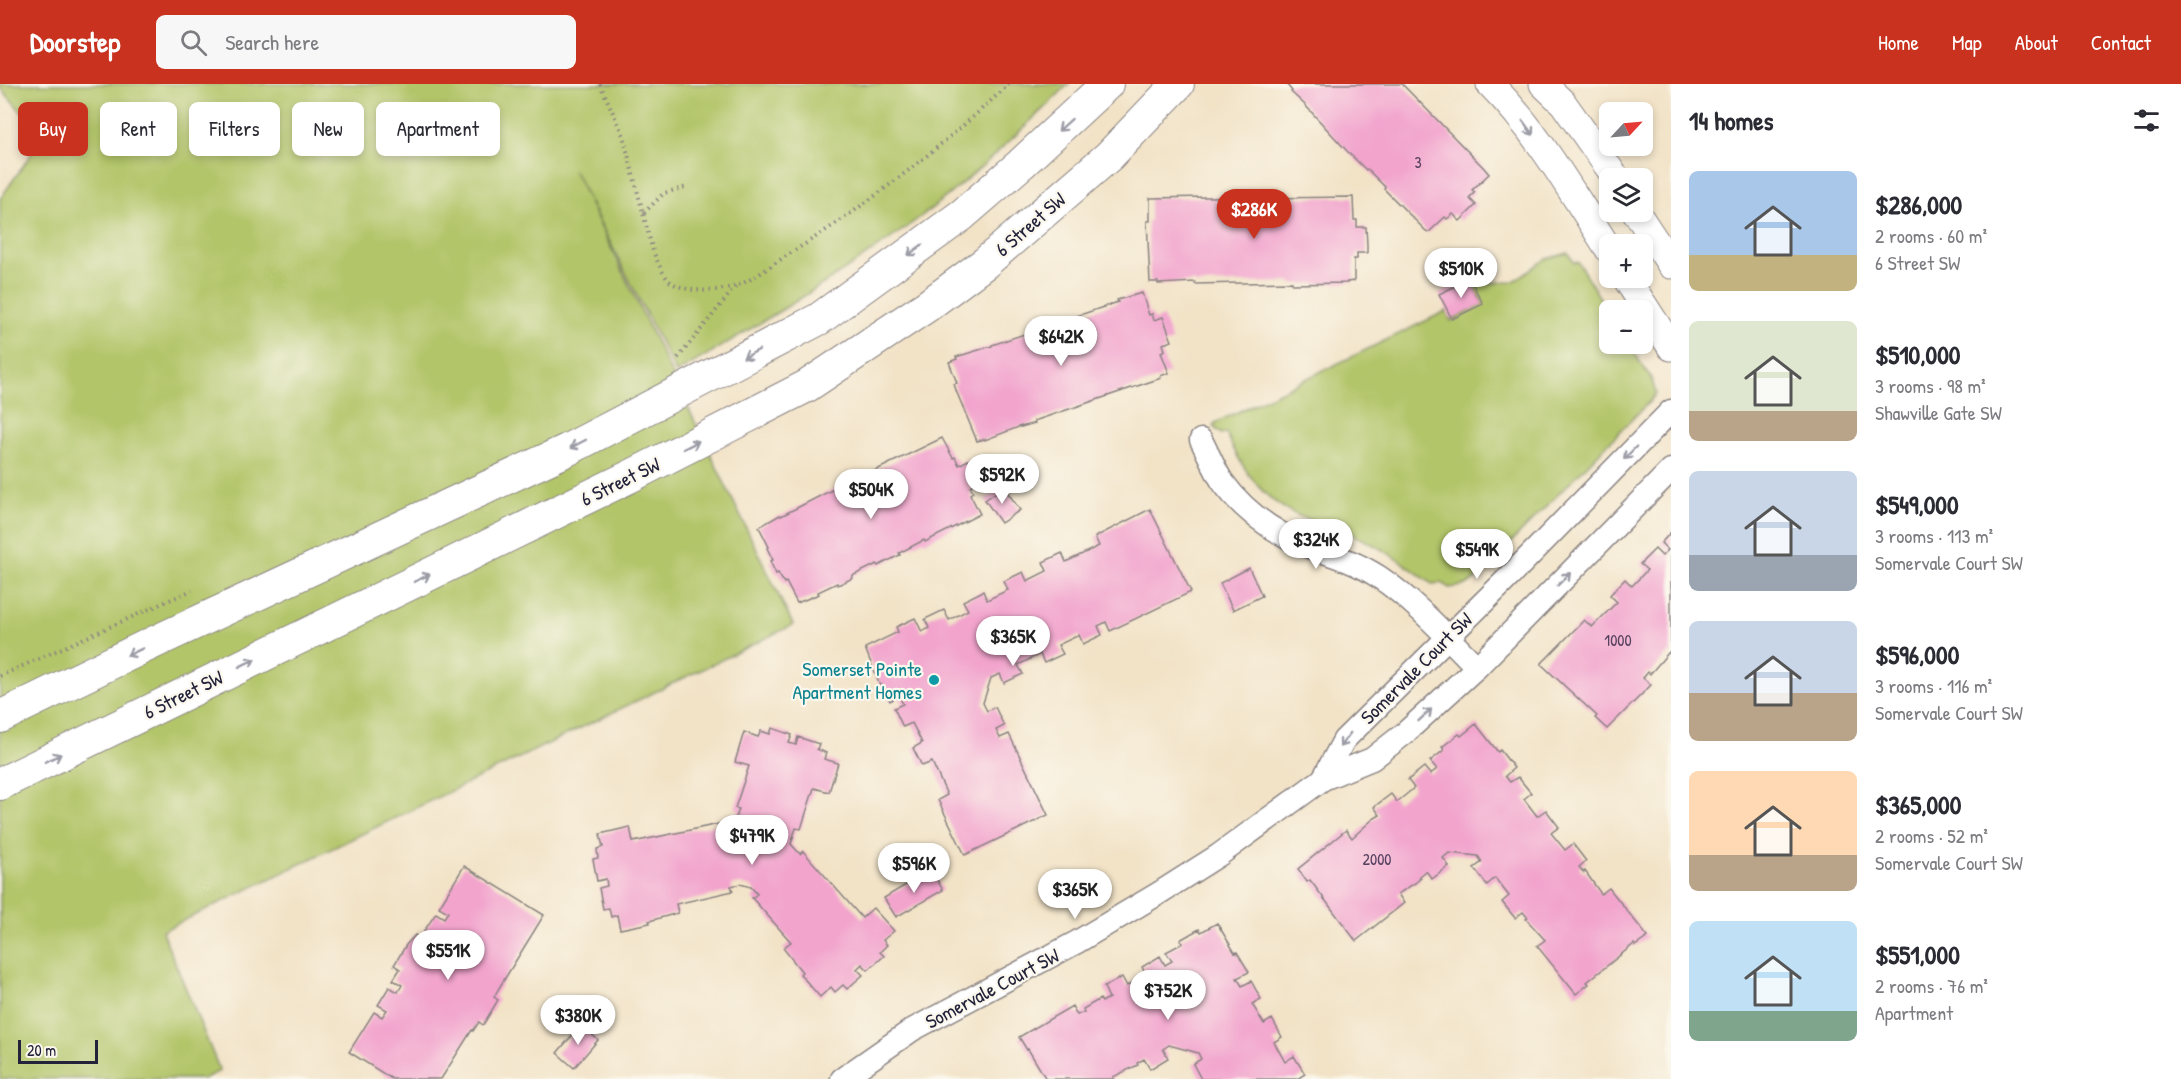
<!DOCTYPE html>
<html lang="en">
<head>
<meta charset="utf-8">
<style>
	body { margin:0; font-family:"Patrick Hand",sans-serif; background:#f7f7f7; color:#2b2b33; height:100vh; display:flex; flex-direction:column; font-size:22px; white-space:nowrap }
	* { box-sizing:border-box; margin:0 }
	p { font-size:20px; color:#7c7c81 }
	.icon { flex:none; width:33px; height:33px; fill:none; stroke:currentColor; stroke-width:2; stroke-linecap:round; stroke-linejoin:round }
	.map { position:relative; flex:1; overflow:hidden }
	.drawer { display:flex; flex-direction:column; background:#fff; width:510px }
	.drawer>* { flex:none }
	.top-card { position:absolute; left:18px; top:18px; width:570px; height:54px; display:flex; gap:12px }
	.needle { width:39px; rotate:64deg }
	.buttons { position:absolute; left:1599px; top:18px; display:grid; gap:12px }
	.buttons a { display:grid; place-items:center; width:54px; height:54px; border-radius:9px; background:#fff; box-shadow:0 3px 9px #0003; font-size:30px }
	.scale { position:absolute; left:18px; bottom:15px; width:80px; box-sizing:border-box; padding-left:6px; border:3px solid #22223b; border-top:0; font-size:16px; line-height:21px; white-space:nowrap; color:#22223b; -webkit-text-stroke:4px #fbf7ec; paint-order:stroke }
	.price { position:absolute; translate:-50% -51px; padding:0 14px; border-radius:21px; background:#fff; color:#222; font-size:20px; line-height:39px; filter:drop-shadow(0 2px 3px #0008) }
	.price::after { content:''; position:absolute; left:50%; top:36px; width:18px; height:14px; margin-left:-9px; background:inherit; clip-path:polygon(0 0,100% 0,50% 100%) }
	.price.current { background:#c8321e; color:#fff }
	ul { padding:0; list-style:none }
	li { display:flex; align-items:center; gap:18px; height:150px; padding:0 18px }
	li span { display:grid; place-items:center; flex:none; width:168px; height:120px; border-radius:9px; color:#555 }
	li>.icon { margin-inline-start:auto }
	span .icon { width:72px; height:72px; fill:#fffc; stroke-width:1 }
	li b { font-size:26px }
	h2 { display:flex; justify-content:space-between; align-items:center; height:72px; padding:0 18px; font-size:26px }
	.tag { padding:0 21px; border-radius:9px; background:#fff; box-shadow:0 3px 9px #0003; font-size:21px; line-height:54px }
	.tag.current { background:#c8321e; color:#fff }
	header { display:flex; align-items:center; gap:36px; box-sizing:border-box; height:84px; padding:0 30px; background:#c8321e; color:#fff }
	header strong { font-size:28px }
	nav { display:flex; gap:33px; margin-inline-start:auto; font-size:21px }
	.search { width:420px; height:54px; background:#f7f7f7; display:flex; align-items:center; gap:15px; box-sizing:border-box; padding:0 21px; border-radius:9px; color:#7c7c81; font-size:22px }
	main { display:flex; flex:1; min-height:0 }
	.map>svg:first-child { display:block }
	.green { fill:#b2c569; stroke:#6a7452; stroke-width:1.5 }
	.building { fill:#f2a4cd }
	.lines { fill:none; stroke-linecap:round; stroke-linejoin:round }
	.minor-casing { stroke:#8a8281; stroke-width:25 }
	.tertiary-casing { stroke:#8a8281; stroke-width:29 }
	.secondary-casing { stroke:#8a8281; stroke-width:34 }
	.path { stroke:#8a8281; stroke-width:4; stroke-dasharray:1.5 4.5; stroke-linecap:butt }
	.minor { stroke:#fff; stroke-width:22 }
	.tertiary { stroke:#fff; stroke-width:27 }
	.secondary { stroke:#fff; stroke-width:32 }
	.oneway { stroke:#9c9ca7 }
	.culture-dot { fill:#0f9aa8; stroke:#fbf7ec; stroke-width:2 }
	.labels { text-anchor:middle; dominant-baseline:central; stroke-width:4.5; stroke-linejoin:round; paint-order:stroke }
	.number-label { font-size:16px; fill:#564260 }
	.street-label { font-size:20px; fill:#22223b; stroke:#fbf7ec }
	.culture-label { font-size:20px; fill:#0d838f; stroke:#fbf7ec; text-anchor:end }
</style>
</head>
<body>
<header>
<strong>Doorstep</strong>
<div class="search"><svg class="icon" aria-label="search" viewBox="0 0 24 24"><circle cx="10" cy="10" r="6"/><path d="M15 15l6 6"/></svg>Search here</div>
<nav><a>Home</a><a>Map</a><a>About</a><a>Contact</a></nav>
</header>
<main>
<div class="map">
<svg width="1671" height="995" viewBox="0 0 1671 995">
	<rect width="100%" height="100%" fill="#fbf7ec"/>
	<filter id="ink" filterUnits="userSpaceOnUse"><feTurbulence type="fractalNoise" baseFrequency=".0167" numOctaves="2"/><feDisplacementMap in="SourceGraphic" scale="12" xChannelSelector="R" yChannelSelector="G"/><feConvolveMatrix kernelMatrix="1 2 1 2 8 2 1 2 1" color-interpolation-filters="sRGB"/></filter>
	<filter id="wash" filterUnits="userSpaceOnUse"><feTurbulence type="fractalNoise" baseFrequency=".008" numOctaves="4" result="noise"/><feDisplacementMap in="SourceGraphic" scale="24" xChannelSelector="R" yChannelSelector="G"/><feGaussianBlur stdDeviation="1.35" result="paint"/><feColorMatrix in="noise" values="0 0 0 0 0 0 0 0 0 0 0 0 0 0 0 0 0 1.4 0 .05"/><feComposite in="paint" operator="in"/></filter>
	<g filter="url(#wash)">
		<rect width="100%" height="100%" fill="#f2e3c7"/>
		<g class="green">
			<path d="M0 0H1069C1020 47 971 96 915 137 839 193 758 241 676 289L573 85 793 541 162 847 220 987 203 995H0V115L43 53 0 3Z"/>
			<path d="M1568 169 1574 179 1578 178 1609 229 1610 260H1628L1651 294 1656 309 1651 316 1472 498 1463 502 1449 504C1444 498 1440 499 1432 500 1410 484 1388 467 1362 455 1341 445 1318 440 1297 431 1261 415 1241 383 1226 349L1221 350 1214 343 1215 339 1446 227 1451 237 1483 221 1474 199 1512 198 1546 175Z"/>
		</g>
		<g id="blocks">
			<g class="building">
				<polygon points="1289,0 1402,0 1484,84 1489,90 1472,106 1475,108 1469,114 1476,121 1460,137 1453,130 1447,135 1445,133 1428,149 1384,105 1385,103 1367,85 1366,86 1347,67 1304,20 1291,8 1292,7 1287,1"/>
				<polygon points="1265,112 1265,114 1353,113 1354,136 1357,136 1357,143 1366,143 1367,161 1367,169 1357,169 1357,175 1354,175 1354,197 1347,198 1347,199 1292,200 1292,198 1195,200 1195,198 1158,200 1158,198 1150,198 1147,137 1150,137 1150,114"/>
				<polygon points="1470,195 1483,220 1452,235 1439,210"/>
				<polygon points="1142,209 1149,231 1152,230 1154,236 1163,233 1170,252 1172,257 1163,260 1165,266 1161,268 1169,289 1160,292 1161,294 1034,337 1035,339 1021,343 1021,342 985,356 985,355 977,357 957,309 954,300 957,299 949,278 957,275 956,273 992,262 992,261 1118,218 1117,216"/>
				<polygon points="942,354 953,374 955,373 959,381 968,376 977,394 979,397 970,402 973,408 970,410 980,430 925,458 924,456 899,469 900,471 878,482 877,480 852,492 853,494 838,501 837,499 818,508 819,510 797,519 786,498 784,499 778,489 776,490 770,477 773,476 767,464 769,463 759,443 780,431 781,432 861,391 862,393"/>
				<polygon points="1004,403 1020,426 1001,439 985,416"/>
				<polygon points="1150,425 1191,508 1110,547 1106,538 1098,542 1102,551 1083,560 1079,551 1058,561 1063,570 1044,579 1040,570 1018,581 1023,590 1004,599 1000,590 991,594 983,619 987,627 995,623 1004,642 996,646 1000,654 1009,650 1048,731 965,771 938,716 947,711 932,678 922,682 913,664 922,659 912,639 903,643 894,624 903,620 899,612 890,617 882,601 880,602 865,564 898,548 896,543 915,534 922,548 929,544 925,535 944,526 949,536 968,526 963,517 983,507 987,516 1008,506 1004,497 1023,488 1027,497 1047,487 1043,478 1062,469 1066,478 1099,462 1095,453"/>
				<polygon points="1671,448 1671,571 1669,568 1650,590 1648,588 1643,594 1651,601 1607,645 1595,634 1597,632 1541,580 1584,536 1592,543 1617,518 1610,511 1625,495 1632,502 1647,486 1640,480 1655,465 1662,472 1668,466 1661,459"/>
				<polygon points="1249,484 1262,512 1233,526 1220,499"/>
				<polygon points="1476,640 1498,668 1500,666 1514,684 1505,692 1510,698 1518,693 1531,709 1524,715 1537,732 1546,726 1559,743 1551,749 1565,766 1573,760 1586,777 1579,783 1584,789 1585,787 1601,810 1609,804 1648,853 1635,862 1634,860 1587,898 1589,900 1576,910 1537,862 1545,856 1526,835 1528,834 1523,828 1515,834 1502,818 1509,812 1495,794 1487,801 1474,784 1482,778 1478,772 1449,769 1443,774 1449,782 1432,795 1426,787 1419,793 1421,794 1415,799 1398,810 1404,819 1356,857 1310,796 1307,798 1298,785 1346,746 1352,754 1373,735 1380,731 1374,723 1391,710 1397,718 1414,704 1408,696 1424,683 1430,690 1437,685 1430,677 1444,666 1442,663 1459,650 1461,652"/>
				<polygon points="772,644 792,651 789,659 796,661 798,653 819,660 817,665 826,669 824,675 838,679 829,708 814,704 801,745 796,744 791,760 800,770 803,767 862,834 873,824 894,847 883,856 887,861 880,868 884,872 868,886 862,880 857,885 863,891 856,897 847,905 843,901 835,908 831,903 820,913 800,890 802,888 783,864 791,858 752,814 757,810 751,803 740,800 731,802 733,807 676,820 678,829 649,837 650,839 620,845 617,831 611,833 609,824 603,825 599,804 607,802 606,795 597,797 593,775 598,774 597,765 603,763 600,750 630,743 633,758 719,740 720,745 733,742 739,725 735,724 749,682 735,678 744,648 758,653 761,647 770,650"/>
				<polygon points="464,782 544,831 499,904 494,913 498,916 483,941 479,938 473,947 472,946 441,995 392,995 349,968 374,928 382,933 387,926 378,921 389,903 398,908 402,901 393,896 400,885 394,881 406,861 415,851 428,859 432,853 424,847 436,829 444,834 448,828 439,823"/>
				<polygon points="931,786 943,806 896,833 884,814"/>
				<polygon points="1217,839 1235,869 1237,868 1249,888 1237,894 1242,902 1251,897 1261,915 1252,920 1264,940 1272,935 1282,953 1274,958 1285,978 1294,972 1305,990 1297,995 1201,995 1193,980 1201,975 1198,969 1169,961 1163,965 1168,974 1150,985 1144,975 1137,979 1138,981 1113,993 1114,995 1046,995 1028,965 1027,966 1019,953 1072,922 1077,931 1084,928 1083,925 1100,915 1102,918 1109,914 1104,903 1122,893 1127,902 1146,891 1142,883 1160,872 1165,881 1172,877 1166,868 1183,859 1180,856 1199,845 1201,848"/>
				<polygon points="581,941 598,956 574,984 557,969"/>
			</g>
		</g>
	</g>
	<g filter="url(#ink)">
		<use href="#blocks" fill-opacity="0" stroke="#8a8281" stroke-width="1.5"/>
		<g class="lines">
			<g class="minor-casing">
				<g id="minor">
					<path d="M1201 356C1208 369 1214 384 1222 397 1245 429 1275 450 1312 464 1336 472 1358 479 1379 493 1416 518 1446 552 1477 583"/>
					<polyline points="1323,695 1344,656 1501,501 1671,327"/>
					<polyline points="842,995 912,946 1077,858 1156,811 1219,771 1323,695 1372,675 1405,649 1477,583 1671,386"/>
				</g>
			</g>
			<g class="tertiary-casing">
				<g id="tertiary">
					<path d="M1490 0C1539 49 1572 109 1610 167"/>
					<polyline points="1543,0 1563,19 1616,94"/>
					<polyline points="1636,128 1671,181"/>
					<polyline points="1626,194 1671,263"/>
				</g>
			</g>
			<g class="secondary-casing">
				<g id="secondary">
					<polyline points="0,633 144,563 567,366 819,235 962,131 1021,80 1107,0"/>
					<polyline points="0,700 633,391 807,302 927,222 985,179 1109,72 1178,0"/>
				</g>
			</g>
			<g class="path">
				<path d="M600 0 623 51 652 164C656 174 663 193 672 199 688 209 717 208 735 202 752 197 770 182 786 172 865 123 941 64 1009 0"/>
				<polyline points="644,129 664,109 687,103"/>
				<polyline points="678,274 736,202"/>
				<polyline points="0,592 192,506"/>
			</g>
			<use href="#minor" class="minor"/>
			<use href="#tertiary" class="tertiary"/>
			<use href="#secondary" class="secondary"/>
		</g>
		<defs><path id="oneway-shaft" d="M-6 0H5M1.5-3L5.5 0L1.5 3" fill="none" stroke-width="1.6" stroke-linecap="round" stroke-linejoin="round" transform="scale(1.5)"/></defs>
		<g class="oneway">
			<use href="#oneway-shaft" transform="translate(1065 41) rotate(138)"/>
			<use href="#oneway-shaft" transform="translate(1528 44) rotate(54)"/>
			<use href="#oneway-shaft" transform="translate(915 166) rotate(143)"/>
			<use href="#oneway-shaft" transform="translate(751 270) rotate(152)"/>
			<use href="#oneway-shaft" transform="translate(578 360) rotate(152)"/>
			<use href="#oneway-shaft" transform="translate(691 361) rotate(-27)"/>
			<use href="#oneway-shaft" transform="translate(1630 369) rotate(134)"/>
			<use href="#oneway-shaft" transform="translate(422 494) rotate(-26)"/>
			<use href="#oneway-shaft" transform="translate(1564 495) rotate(-45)"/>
			<use href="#oneway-shaft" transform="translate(135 568) rotate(155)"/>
			<use href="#oneway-shaft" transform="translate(247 579) rotate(-26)"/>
			<use href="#oneway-shaft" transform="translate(1425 631) rotate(-43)"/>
			<use href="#oneway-shaft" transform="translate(1345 656) rotate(126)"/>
			<use href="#oneway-shaft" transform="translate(53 674) rotate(-26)"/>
		</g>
	</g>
	<circle class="culture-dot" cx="934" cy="596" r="6"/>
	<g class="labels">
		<g class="number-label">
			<text x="1418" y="78">3</text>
			<text x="1618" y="556">1000</text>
			<text x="1377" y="775">2000</text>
		</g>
		<g class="street-label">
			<text transform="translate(1030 140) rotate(-41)">6 Street SW</text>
			<text transform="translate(620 397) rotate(-26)">6 Street SW</text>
			<text transform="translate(1416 584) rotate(-45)">Somervale Court SW</text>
			<text transform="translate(183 610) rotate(-26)">6 Street SW</text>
			<text transform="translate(992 904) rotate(-28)">Somervale Court SW</text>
		</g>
		<g class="culture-label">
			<text x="922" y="584">Somerset Pointe<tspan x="922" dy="23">Apartment Homes</tspan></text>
		</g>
	</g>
</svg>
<div class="buttons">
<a><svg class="needle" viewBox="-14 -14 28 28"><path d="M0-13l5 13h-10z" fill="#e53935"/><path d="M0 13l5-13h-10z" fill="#7c7c81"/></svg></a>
<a><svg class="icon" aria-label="layers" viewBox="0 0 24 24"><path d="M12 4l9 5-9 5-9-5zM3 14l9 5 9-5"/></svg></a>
<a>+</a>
<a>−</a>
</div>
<div class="scale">20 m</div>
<b class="price current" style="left:1254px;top:156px">$286K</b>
<b class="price" style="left:1461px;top:215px">$510K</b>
<b class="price" style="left:1061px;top:283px">$642K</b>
<b class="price" style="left:1002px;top:421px">$592K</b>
<b class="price" style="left:871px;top:436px">$504K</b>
<b class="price" style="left:1316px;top:486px">$324K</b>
<b class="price" style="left:1477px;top:496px">$549K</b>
<b class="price" style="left:1013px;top:583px">$365K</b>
<b class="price" style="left:752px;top:782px">$479K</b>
<b class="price" style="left:914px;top:810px">$596K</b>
<b class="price" style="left:1075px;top:836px">$365K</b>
<b class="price" style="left:448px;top:897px">$551K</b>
<b class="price" style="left:1168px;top:937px">$752K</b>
<b class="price" style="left:578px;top:962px">$380K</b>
<div class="top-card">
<a class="tag current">Buy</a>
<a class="tag">Rent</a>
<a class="tag">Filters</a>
<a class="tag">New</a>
<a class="tag">Apartment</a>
</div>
</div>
<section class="drawer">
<h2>14 homes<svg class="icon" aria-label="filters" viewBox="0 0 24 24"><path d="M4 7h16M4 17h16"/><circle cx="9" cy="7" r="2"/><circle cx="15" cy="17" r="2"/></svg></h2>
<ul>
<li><span style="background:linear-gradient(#a9c7e8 70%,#c2b280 0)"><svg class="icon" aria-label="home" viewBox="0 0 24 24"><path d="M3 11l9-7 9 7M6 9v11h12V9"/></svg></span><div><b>$286,000</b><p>2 rooms · 60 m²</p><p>6 Street SW</p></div></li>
<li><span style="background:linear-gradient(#dfe7d0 75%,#b9a48a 0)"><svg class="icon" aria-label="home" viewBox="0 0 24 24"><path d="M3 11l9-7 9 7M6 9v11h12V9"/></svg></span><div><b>$510,000</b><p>3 rooms · 98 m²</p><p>Shawville Gate SW</p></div></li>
<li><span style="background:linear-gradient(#c9d6e8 70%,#9aa5b1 0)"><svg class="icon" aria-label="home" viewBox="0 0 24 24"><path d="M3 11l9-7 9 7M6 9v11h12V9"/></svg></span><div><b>$549,000</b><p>3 rooms · 113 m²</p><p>Somervale Court SW</p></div></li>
<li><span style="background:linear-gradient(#c9d6e8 60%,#b9a48a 0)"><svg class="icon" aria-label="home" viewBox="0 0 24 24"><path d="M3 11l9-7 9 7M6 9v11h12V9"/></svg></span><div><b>$596,000</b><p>3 rooms · 116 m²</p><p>Somervale Court SW</p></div></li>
<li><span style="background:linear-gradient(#ffd9b3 70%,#b9a48a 0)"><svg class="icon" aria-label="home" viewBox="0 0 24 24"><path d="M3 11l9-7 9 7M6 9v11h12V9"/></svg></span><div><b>$365,000</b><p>2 rooms · 52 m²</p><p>Somervale Court SW</p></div></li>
<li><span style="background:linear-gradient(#bfe0f5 75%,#7fa58c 0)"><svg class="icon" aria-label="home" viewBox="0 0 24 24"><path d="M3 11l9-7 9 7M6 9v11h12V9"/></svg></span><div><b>$551,000</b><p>2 rooms · 76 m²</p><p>Apartment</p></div></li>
</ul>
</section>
</main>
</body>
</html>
